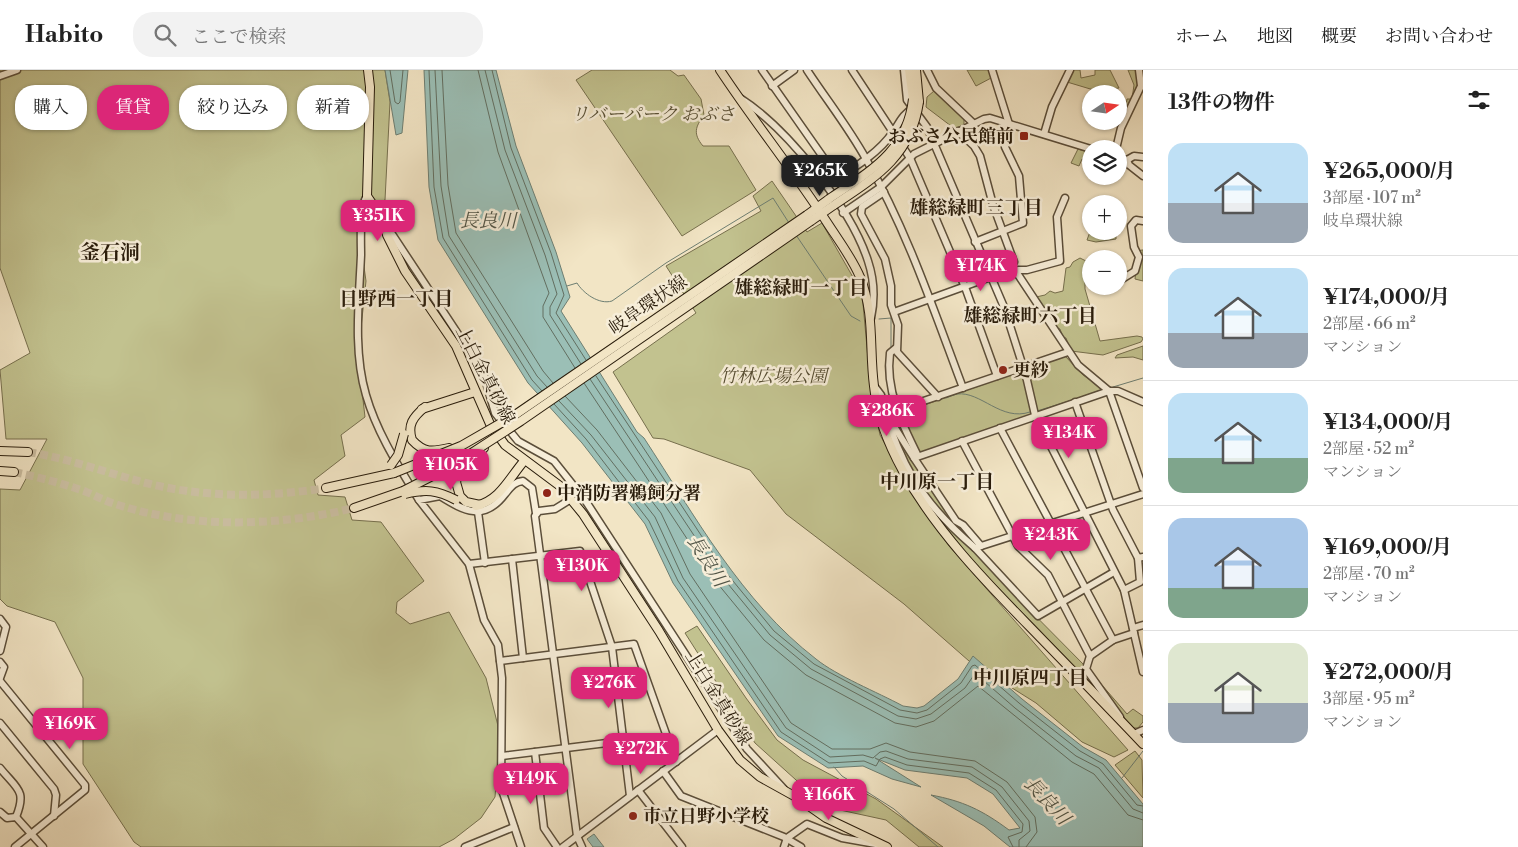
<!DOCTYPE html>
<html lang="ja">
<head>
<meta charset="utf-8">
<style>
	body { margin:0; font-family:"Libre Bodoni","Noto Serif JP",serif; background:#f2f2f2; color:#222; height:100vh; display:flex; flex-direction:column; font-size:19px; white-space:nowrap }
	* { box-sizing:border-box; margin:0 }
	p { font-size:16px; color:#767676 }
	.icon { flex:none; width:28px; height:28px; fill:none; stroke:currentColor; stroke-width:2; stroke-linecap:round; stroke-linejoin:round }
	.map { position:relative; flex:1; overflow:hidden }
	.sheet { display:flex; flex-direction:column; background:#fff; width:375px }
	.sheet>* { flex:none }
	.guide { position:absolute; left:15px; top:15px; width:475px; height:45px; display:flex; gap:10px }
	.needle { width:32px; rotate:77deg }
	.fabs { position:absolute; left:1082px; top:15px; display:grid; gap:10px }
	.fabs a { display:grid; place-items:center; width:45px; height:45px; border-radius:50%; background:#fff; box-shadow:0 1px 4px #0004; font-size:25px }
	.price { position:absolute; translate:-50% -42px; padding:0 11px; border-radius:10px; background:#db2777; color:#fff; font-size:16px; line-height:32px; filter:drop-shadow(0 1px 2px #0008) }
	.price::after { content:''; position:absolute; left:50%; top:30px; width:15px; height:11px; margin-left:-8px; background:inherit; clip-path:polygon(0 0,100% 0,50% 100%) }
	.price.active { background:#222; color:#fff }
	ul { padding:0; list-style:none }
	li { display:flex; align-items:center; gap:15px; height:125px; padding:0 25px }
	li+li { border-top:1px solid #e0e0e0 }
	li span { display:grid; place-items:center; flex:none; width:140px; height:100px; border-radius:15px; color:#555 }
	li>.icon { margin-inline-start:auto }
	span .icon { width:60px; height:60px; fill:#fffc; stroke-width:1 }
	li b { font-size:21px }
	h2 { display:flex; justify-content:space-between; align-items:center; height:60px; padding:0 25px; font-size:21px }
	.chip { padding:0 18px; border-radius:20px; background:#fff; box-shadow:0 1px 4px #0004; font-size:18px; line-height:45px }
	.chip.active { background:#db2777; color:#fff }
	header { display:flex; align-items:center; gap:30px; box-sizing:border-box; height:70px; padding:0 25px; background:#fff; border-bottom:1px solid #e0e0e0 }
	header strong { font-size:24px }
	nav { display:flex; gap:28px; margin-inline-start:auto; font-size:18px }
	.search { width:350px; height:45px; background:#f2f2f2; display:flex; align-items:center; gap:12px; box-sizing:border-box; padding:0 18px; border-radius:20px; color:#767676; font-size:19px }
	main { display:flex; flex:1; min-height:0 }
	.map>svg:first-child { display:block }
	.green { fill:#c2c28f; stroke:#766f4d }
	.water { fill:#9bbfb6; stroke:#6d7e72 }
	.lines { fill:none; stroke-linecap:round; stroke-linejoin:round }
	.shore { stroke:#626e60; stroke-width:1 }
	.stream { stroke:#6d7e72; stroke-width:1 }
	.major-tunnel { stroke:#cabda0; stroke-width:8; stroke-dasharray:8 4; stroke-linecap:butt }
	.minor-casing { stroke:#5b4e3a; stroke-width:9 }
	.major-casing { stroke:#291c0b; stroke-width:10 }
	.minor { stroke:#f7eed9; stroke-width:6 }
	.major { stroke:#f2e5c5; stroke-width:8 }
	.major-bridge-casing { stroke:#291c0b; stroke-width:10; stroke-linecap:butt }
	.major-bridge { stroke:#f2e5c5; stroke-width:8 }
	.poi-dot { fill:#8f2418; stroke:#f7eed9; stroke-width:2 }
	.labels { text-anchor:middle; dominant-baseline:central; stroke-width:5; stroke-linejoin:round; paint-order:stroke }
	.park-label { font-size:18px; font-style:italic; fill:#574e33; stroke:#f7eed9 }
	.poi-label { font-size:18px; font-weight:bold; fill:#291c0b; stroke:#f7eed9; text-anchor:start }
	.street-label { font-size:18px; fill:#291c0b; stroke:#f7eed9 }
	.neighbourhood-label { font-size:19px; font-weight:bold; fill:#291c0b; stroke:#f7eed9 }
	.water-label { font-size:19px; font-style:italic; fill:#515547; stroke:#f7eed9 }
	.quarter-label { font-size:20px; font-weight:bold; fill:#291c0b; stroke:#f7eed9 }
</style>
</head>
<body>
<header>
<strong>Habito</strong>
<div class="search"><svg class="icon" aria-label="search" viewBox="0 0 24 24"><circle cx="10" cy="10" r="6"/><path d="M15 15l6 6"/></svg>ここで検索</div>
<nav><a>ホーム</a><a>地図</a><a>概要</a><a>お問い合わせ</a></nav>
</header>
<main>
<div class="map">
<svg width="1143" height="777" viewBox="0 0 1143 777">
	<rect width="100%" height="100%" fill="#f2e5c5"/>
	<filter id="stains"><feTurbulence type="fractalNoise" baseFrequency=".004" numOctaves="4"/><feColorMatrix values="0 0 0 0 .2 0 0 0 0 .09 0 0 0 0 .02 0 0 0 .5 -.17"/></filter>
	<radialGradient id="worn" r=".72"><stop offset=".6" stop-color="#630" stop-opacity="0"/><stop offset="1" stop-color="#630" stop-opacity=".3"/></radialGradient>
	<g class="green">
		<polygon points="0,0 385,0 390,32 385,130 356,140 366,211 358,286 365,347 341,365 345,386 314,410 318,425 345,427 352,450 381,452 424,511 397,532 396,543 410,554 449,542 486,608 500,664 495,727 481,748 454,769 439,777 141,777 134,772 83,694 83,608 55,552 7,536 0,529 0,419 20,420 47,369 6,369 0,300 30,283 0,198"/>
		<path d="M592 0H670L678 6 684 5 701 29 704 45C695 57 693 64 703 76H729L756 120 682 166 576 10Z"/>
		<polygon points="967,0 989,0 993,7 976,16"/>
		<polygon points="1071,0 1080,0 1081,8 1095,5 1095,0 1110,0 1119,18 1097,21 1067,12"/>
		<polygon points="1128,0 1137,0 1139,16 1128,42 1125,40 1127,29 1132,29 1134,15"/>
		<polygon points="934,21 964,49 964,54 955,59 926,37 927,27"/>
		<polygon points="1078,79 1091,83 1091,91 1082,89 1079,96 1071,93"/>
		<polygon points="772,111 807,162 822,153 862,223 871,322 880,365 912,422 949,476 1128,680 1114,687 1082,672 1036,633 969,591 904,534 786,444 750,400 664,369 653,368 613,302 696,243 666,196 761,141 753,126"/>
		<polygon points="1091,159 1091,161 1116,161 1116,169 1096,172 1087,170"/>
		<polygon points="1142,180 1143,180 1143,211 1135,209 1138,181"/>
		<polygon points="1080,188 1090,193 1085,202 1085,219 1100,271 1137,266 1142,267 1143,269 1141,272 1103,285 1071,281 1066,268 1063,267 1060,259 1055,257 1036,227 1045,225 1050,221 1055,223 1063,221 1066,198 1070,197 1073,192"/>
		<polygon points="1143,276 1143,290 1133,287 1115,288 1117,285"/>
		<polygon points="1065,286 1083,305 1104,319 919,383 901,343"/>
		<polygon points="898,370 975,472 995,505 1088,599 1127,644 1133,639 1143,646 1143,652 1138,658 1134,658 958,476 919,422"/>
		<polygon points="697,556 746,628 777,670 803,690 876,729 943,777 919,777 886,750 840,740 816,728 755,673 685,563"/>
		<polygon points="1135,681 1142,690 1143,728 1115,695"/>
	</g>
	<g class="water">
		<polygon points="385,0 408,0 402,63 396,65"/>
		<path d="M424 0H496L516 76 556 182 570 227 561 241 637 362 644 368C695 446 741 531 816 589 837 606 877 622 903 636L917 638 924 636 958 609 973 586 1022 629 1083 677 1106 690 1143 734V777H1010L984 756 931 725C963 731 982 740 1009 760L1020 758 993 724 967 708 905 700 875 688 921 717 892 709 863 696 828 698 778 666 673 513 645 454 582 373 528 313 438 170 429 117Z"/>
		<polygon points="594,764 604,777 593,777 587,769"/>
	</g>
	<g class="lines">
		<g class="shore">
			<polyline points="390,0 395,32 398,34 400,32 403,0"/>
			<polyline points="429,0 434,117 443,168 532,310 542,321"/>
			<polyline points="435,0 441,116 449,166 537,306 547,317"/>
			<polyline points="442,0 448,115 456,163 543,301 553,313"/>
			<polyline points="478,0 498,82 549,223 543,236 543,247 575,298"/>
			<polyline points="485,0 505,80 545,185 557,224 550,237 550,245 581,294"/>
			<polyline points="492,0 511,78 551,183 564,225 556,243 586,290"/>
			<polyline points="596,306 724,500 774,561 814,594 900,640 917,643 927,640 961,613 972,596 975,595 1019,633 1080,681 1103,694 1137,735 1143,736"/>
			<polyline points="590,309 719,503 770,565 811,599 898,646 916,649 931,644 965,618 974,605 977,605 1015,638 1076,686 1099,698 1133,739 1143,743"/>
			<polyline points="584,313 713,508 764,570 806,605 895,653 916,657 934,651 978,616 1072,692 1094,704 1128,745 1143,750"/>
			<polyline points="565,326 597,360 661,443 690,504 791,653 832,679 870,679 886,673 910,682 975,691 1007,712 1035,747 1037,762 1026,777"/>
			<polyline points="559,331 591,365 655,447 683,508 786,658 830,687 863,685 873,688 880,682 886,681 908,689 972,697 1002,717 1029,751 1030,761 1019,770 1019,777"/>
			<polyline points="554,334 586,369 649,451 678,511 781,662 829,693 864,691 876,696 880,689 885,687 907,695 969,703 996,720 1023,754 1022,762 1008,767 1013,777"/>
		</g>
		<g class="stream">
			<polyline points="796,165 851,246 860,251"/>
			<path d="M567 216 577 213C583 223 599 235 612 231L666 193 773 128 789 153"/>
			<polyline points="879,249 891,248 891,277"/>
			<polyline points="914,306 927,319"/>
			<polyline points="1113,317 1143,308"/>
			<path d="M946 328C949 327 953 325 957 324 981 321 1001 352 1030 342"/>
			<polyline points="1037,341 1095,323"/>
			<polyline points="834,697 842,706 894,739 938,777"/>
			<polyline points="1122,708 1143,681"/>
		</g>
		<g class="major-tunnel">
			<path d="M28 382C72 389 112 405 154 415 211 428 269 427 326 418"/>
			<path d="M14 402C38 407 61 413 84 421 94 425 103 430 112 433 190 459 275 457 354 438"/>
		</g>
		<g class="minor-casing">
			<g id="minor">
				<path d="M762 0 837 107C856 98 881 80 893 62 900 52 902 45 913 38"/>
				<path d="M807 0C826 29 849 58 866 89 907 160 934 241 963 318"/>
				<polyline points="852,0 910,88 965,217 997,306"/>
				<polyline points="904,0 907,30 927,57 1004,237 1026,306 1035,345 1124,520 1143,602"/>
				<polyline points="927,0 936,18 973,53"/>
				<polyline points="992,0 1009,54"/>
				<polyline points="0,6 17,0"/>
				<polyline points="772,16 794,0"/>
				<path d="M740 28C787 58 851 138 868 191 874 209 875 229 871 248"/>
				<polyline points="1044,64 1052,37 1070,0"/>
				<polyline points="1116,79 1121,58 1141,16 1139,0"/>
				<polyline points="1119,88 1127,90 1134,86 1143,87"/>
				<polyline points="1127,90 1129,95 1143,106"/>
				<polyline points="884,122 862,137 861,144 885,189 891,216 891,235 898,255 897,282 938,327"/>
				<path d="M367 126C359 136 361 171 361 185 359 231 353 281 366 325 377 363 399 397 419 430"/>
				<polyline points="1065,128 1057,147 1060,191 1027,200 1018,200 1017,203 1078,295 1109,321 1143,418"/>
				<polyline points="843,143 881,117 914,84 984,49 990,48 1091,79"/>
				<polyline points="386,155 483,302 495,343 518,371 554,391 585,430 747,679 784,719"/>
				<polyline points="975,172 1023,153 1019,106 1005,77 1004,53"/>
				<polyline points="1119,211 1135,201 1139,187 1134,177 1131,156 1136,150 1143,151"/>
				<polyline points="894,242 1007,201 1014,192 993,135 980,86 974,76 958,61"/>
				<path d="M896 278 890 283C885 320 902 354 918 386"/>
				<polyline points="875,317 881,325 890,357 895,358 914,388 1109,321 1118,321 1143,332"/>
				<polyline points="1075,332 1113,440 1138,488 1143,487"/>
				<polyline points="897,340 1068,282"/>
				<path d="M890 357C908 410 933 442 975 478L1143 424"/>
				<polyline points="1000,358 1113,570"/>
				<polyline points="962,371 1018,476 1048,505 1090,586 1113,570 1134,563"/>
				<polyline points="914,388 956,451 963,455 981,476"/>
				<polyline points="571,429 555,439 539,441 535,446 577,766 582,777"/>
				<polyline points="478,442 485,493"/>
				<polyline points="975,478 1038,546 1114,502"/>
				<polyline points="512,489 523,588"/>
				<polyline points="469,494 580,481 612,577 630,726"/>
				<polyline points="1124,520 1140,512 1138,488"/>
				<polyline points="0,549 6,557 0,581"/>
				<polyline points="1133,558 1143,555"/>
				<polyline points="1090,586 1086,599 1120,647"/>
				<polyline points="500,591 634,574 676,692"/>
				<polyline points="0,592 4,597 0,608"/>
				<polyline points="0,611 85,715 85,720 15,777"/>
				<polyline points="0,653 54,719 56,725 54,746"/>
				<polyline points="1134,664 1143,660"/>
				<polyline points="535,682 544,758 557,777"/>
				<polyline points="502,686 623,671"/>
				<path d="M0 698C17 719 27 720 16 747"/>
				<polyline points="663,701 681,726 784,767 801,777"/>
				<polyline points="638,720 682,777"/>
				<polyline points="0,742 7,748 16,747 43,777"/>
				<polyline points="465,777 514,757"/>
				<path d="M521 777 501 717 502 608 498 575 484 550 469 494 419 430 440 426C464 441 484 452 505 424 511 417 514 412 523 411L532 418 536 443"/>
				<polyline points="563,777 718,660"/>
				<polyline points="784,777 787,768 807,754 842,768 881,775"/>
			</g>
		</g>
		<g class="major-casing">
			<g id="major">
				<polyline points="368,0 370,17 367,126 384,151 387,165 405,201 456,276 490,354 505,375 560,416 583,444 659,561 718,660 740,690 760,707 796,727 826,748 887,777"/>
				<path d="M720 0C755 53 794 101 828 154 839 171 852 188 860 207 875 244 869 278 874 316 877 346 888 374 903 401 935 459 983 509 1029 556 1067 595 1105 634 1143 674"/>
				<polyline points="909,0 913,29"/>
				<polyline points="916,0 919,32"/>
				<polyline points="807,145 829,129"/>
				<polyline points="811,151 834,135"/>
				<path d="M425 337C413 347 407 355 412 370 424 383 432 382 449 378"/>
				<polyline points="422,339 475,322"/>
				<polyline points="0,381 28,382"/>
				<polyline points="0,401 14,402"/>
				<polyline points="326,418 394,403"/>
				<polyline points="480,435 466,432 460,426 456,412 459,400 484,378"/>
				<path d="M476 436C500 430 508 410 524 391"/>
				<polyline points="354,438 403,421"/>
			</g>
		</g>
		<use href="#minor" class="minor"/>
		<use href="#major" class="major"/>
		<g class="major-bridge-casing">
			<g id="major-bridge">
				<path d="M829 129C870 101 907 82 913 29"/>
				<path d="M834 135C876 107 911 86 919 32"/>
				<polyline points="391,395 398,385 404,364"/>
				<polyline points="394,403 461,376 515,345 807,145"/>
				<polyline points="403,421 450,397 521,351 811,151"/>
				<path d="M405 424C426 419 437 420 456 430"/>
			</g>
		</g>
		<use href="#major-bridge" class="major-bridge"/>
	</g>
	<g class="poi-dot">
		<rect x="1019" y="61" width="10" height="10" rx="2.5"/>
		<circle cx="1003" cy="300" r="5"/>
		<circle cx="547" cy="423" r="5"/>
		<circle cx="633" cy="746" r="5"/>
	</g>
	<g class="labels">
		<g class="park-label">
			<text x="653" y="44">リバーパーク おぶさ</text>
			<text x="773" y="306">竹林広場公園</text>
		</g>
		<g class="poi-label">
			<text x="1014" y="66" text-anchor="end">おぶさ公民館前</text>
			<text x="1013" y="300">更紗</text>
			<text x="557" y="423">中消防署鵜飼分署</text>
			<text x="643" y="746">市立日野小学校</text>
		</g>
		<g class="street-label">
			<text transform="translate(648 235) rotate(-34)">岐阜環状線</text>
			<text transform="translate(485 305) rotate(63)">上白金真砂線</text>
			<text transform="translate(718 628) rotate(58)">上白金真砂線</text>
		</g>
		<g class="neighbourhood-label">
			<text x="976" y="138">雄総緑町三丁目</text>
			<text x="801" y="218">雄総緑町一丁目</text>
			<text x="396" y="229">日野西一丁目</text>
			<text x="1030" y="246">雄総緑町六丁目</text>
			<text x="937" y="412">中川原一丁目</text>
			<text x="1030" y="608">中川原四丁目</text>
		</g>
		<g class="water-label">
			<text x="488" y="151">長良川</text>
			<text transform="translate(707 491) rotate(58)">長良川</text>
			<text transform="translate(1047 731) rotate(47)">長良川</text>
		</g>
		<g class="quarter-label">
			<text x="110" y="183">釜石洞</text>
		</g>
	</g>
	<rect width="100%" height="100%" filter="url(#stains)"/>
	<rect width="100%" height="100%" fill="url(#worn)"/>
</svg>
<div class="fabs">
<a><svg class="needle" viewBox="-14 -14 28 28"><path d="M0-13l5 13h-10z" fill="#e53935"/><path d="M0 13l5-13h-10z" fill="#767676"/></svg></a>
<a><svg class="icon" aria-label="layers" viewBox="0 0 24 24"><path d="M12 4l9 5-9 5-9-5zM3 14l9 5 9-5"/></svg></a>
<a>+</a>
<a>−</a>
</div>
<b class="price active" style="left:820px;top:127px">¥265K</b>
<b class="price" style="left:378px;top:172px">¥351K</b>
<b class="price" style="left:981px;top:222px">¥174K</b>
<b class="price" style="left:887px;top:367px">¥286K</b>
<b class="price" style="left:1069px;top:389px">¥134K</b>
<b class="price" style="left:451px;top:421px">¥105K</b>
<b class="price" style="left:1051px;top:491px">¥243K</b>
<b class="price" style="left:582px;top:522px">¥130K</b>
<b class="price" style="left:609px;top:639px">¥276K</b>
<b class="price" style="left:70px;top:680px">¥169K</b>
<b class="price" style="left:641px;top:705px">¥272K</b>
<b class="price" style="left:531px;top:735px">¥149K</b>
<b class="price" style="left:829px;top:751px">¥166K</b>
<div class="guide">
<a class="chip">購入</a>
<a class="chip active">賃貸</a>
<a class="chip">絞り込み</a>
<a class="chip">新着</a>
</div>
</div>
<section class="sheet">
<h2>13件の物件<svg class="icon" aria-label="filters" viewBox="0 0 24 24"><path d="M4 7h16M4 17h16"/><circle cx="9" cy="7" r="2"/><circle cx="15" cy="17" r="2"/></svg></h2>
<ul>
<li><span style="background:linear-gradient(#bfe0f5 60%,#9aa5b1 0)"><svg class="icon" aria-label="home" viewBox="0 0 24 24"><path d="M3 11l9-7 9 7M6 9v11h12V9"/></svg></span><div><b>¥265,000/月</b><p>3部屋 · 107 m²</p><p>岐阜環状線</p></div></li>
<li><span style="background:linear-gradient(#bfe0f5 65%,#9aa5b1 0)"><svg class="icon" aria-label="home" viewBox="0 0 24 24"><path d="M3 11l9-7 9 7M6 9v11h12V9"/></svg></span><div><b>¥174,000/月</b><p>2部屋 · 66 m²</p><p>マンション</p></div></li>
<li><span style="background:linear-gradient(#bfe0f5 65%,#7fa58c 0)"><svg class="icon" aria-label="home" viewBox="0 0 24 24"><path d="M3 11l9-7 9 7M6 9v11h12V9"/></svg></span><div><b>¥134,000/月</b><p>2部屋 · 52 m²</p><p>マンション</p></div></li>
<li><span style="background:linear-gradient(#a9c7e8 70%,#7fa58c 0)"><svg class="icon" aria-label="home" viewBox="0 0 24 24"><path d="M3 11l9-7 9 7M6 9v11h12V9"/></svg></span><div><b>¥169,000/月</b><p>2部屋 · 70 m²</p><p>マンション</p></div></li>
<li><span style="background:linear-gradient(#dfe7d0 60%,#9aa5b1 0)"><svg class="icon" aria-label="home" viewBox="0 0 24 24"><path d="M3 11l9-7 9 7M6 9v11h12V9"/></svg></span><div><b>¥272,000/月</b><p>3部屋 · 95 m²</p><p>マンション</p></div></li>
</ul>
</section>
</main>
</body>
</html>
